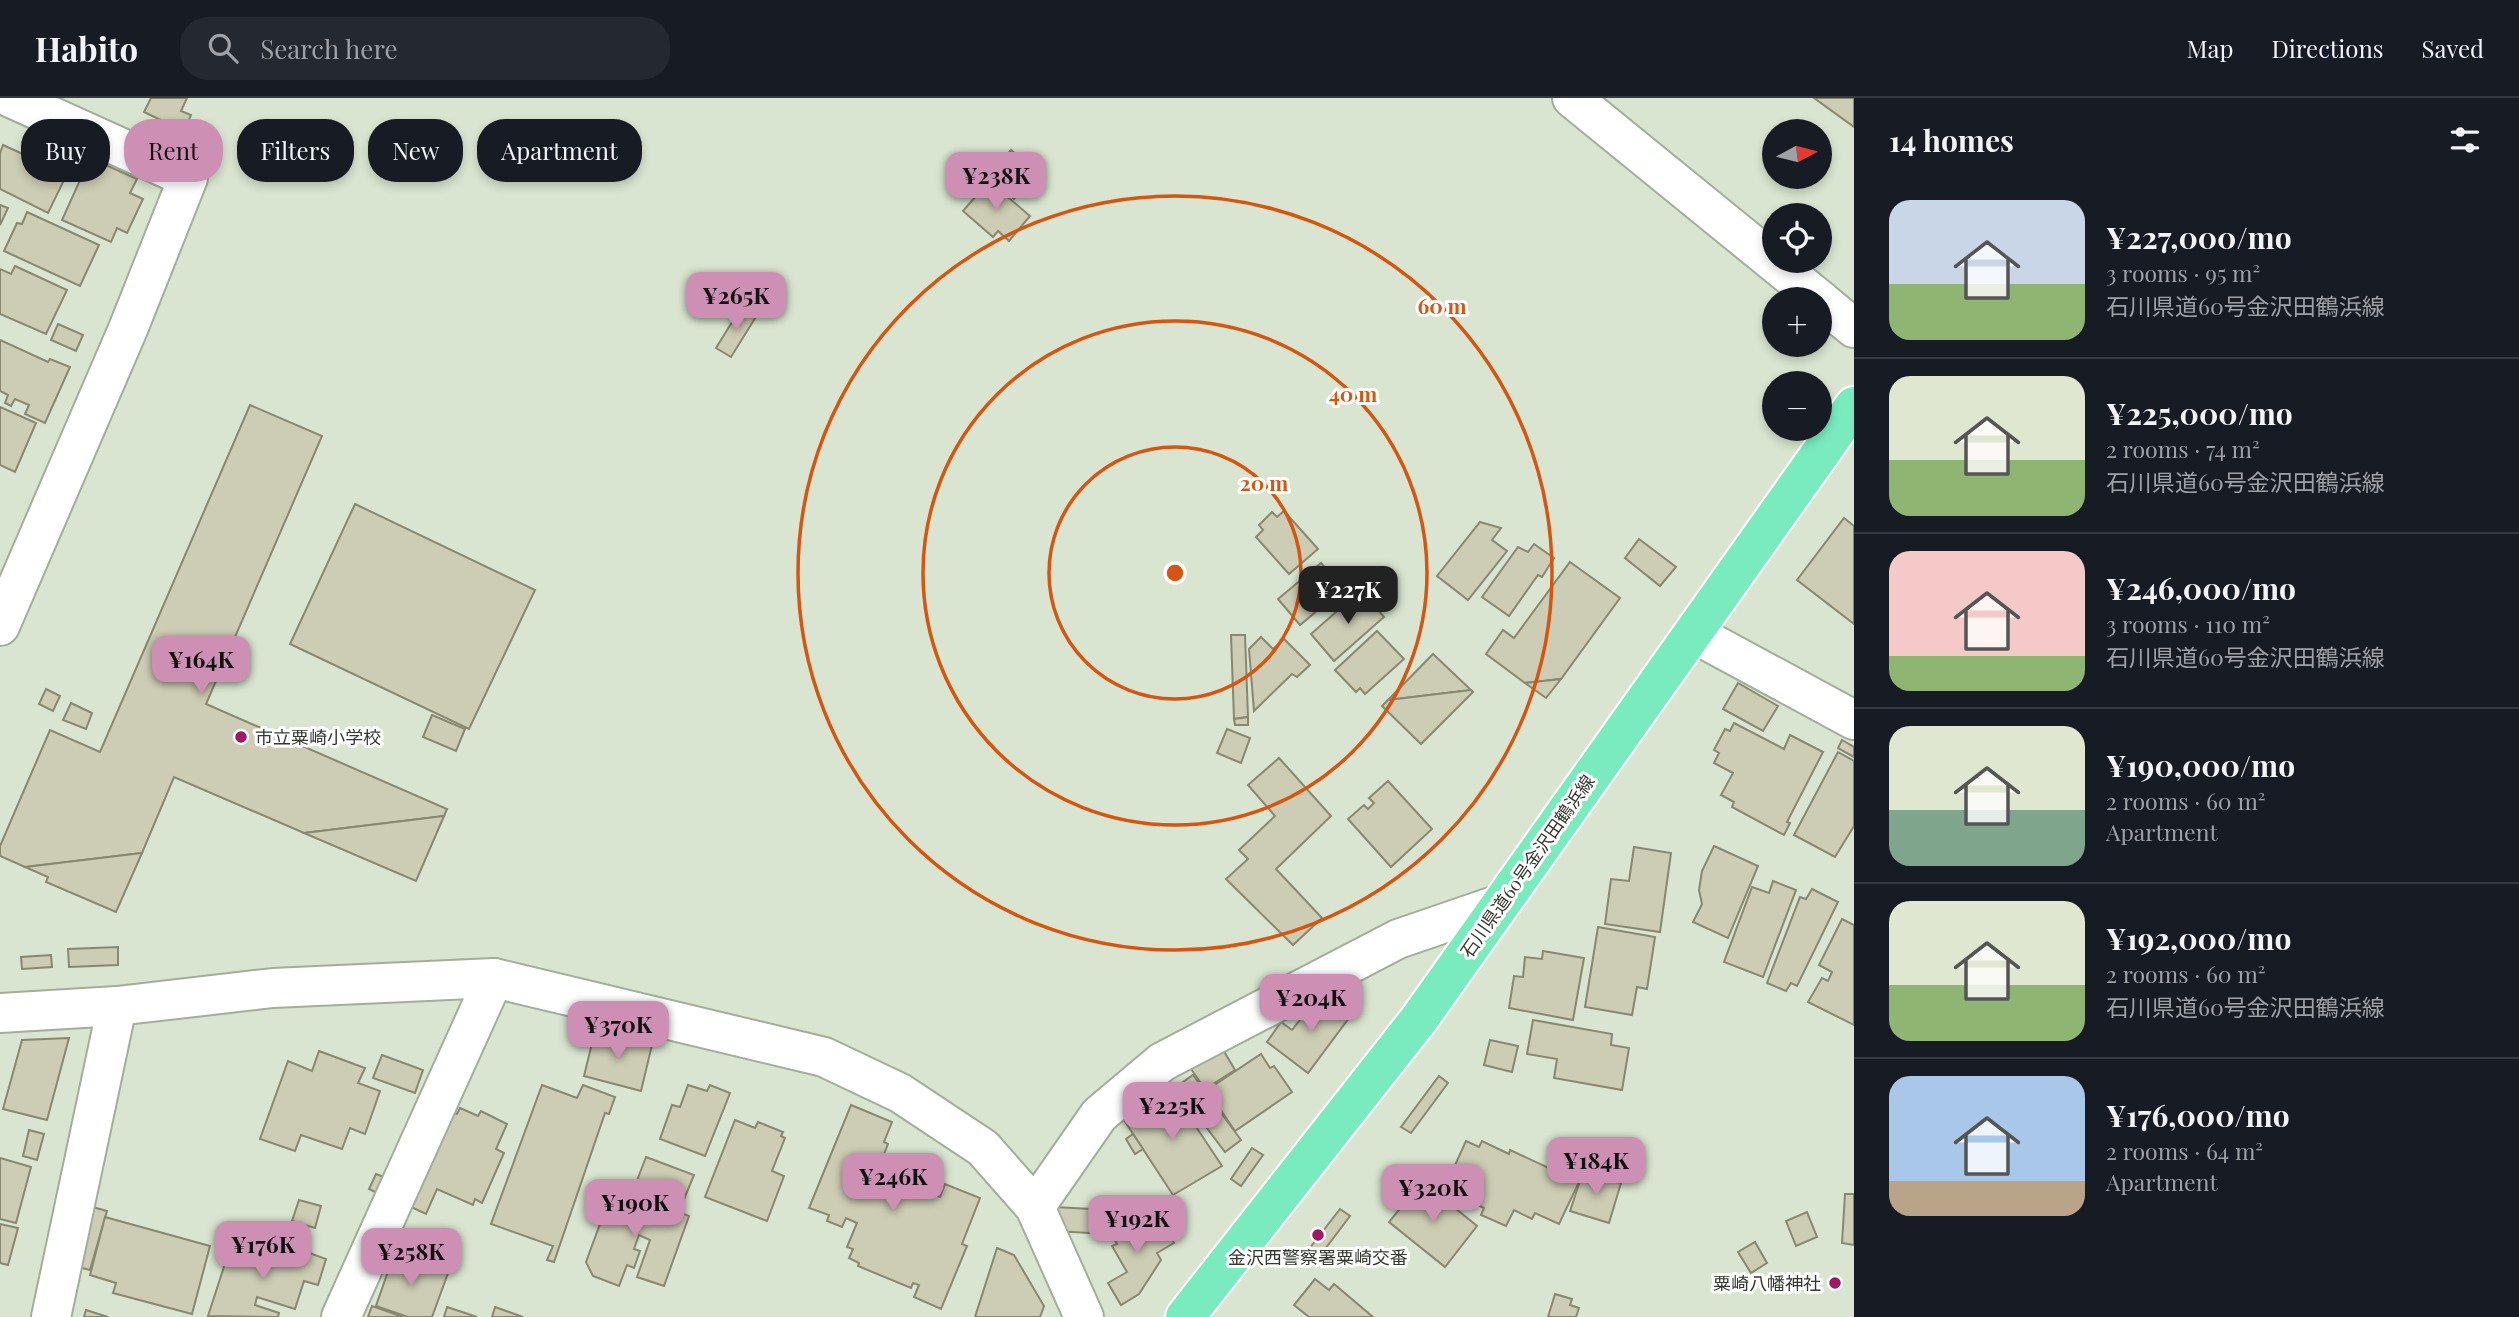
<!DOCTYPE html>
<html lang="en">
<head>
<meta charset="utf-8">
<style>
	body { margin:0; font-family:"Playfair Display","Noto Sans JP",serif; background:#242831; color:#f1f3f6; height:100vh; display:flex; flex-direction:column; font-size:26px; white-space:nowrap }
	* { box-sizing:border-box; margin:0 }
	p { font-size:23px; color:#9ea1a6 }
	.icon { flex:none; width:38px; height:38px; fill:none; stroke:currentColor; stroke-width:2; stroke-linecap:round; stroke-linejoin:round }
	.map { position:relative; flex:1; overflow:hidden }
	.panel { display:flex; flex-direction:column; background:#171b24; width:665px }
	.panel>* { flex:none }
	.banner { position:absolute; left:21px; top:21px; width:665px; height:63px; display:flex; gap:14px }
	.needle { width:46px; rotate:83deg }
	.controls { position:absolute; left:1762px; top:21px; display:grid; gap:14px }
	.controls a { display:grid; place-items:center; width:70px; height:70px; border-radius:50%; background:#171b24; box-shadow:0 4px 10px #0003; font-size:35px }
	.price { position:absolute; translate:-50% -60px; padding:0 16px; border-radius:14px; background:#cd90b4; color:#111; font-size:23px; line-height:46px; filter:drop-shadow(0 2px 4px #0008) }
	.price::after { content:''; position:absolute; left:50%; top:42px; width:21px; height:16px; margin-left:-10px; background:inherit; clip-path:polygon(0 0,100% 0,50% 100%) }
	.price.selected { background:#222; color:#fff }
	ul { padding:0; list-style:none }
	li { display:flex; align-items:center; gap:21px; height:175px; padding:0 35px }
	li+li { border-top:2px solid #363941 }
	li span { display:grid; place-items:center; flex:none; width:196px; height:140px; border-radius:21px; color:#555 }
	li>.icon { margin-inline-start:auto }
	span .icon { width:84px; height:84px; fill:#fffc; stroke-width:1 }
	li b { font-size:30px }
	h2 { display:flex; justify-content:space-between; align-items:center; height:84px; padding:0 35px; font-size:30px }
	.tag { padding:0 24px; border-radius:28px; background:#171b24; box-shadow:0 4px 10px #0003; font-size:24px; line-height:63px }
	.tag.selected { background:#cd90b4; color:#111 }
	header { display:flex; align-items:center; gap:42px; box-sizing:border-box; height:98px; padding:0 35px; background:#171b24; border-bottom:2px solid #363941 }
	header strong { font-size:33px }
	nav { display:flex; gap:38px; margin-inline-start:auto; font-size:24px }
	.search { width:490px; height:63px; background:#242831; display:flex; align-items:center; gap:18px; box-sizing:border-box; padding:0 24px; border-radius:28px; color:#9ea1a6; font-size:26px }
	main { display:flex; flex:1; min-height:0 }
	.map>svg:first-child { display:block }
	.building { fill:#cdccb4; stroke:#888770; stroke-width:2 }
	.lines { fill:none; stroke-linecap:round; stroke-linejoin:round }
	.street-casing { stroke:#a2ae99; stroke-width:42 }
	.primary-casing { stroke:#fff; stroke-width:42 }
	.street { stroke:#fff; stroke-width:38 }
	.primary { stroke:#79ebbf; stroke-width:38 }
	.ring { fill:none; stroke:#d65610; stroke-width:3.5 }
	.poi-dot { fill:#a01763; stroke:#fff; stroke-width:2.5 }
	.labels { text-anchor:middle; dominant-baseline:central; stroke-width:6; stroke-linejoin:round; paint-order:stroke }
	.poi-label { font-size:18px; fill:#343930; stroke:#fff; text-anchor:start }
	.street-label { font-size:18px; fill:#343930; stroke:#fff }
	.centre { fill:#d65610; stroke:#fff; stroke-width:3.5 }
	.ring-label { font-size:21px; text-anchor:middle; font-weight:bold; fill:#d65610; stroke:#fff; stroke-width:6; stroke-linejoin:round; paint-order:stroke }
</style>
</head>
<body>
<header>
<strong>Habito</strong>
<div class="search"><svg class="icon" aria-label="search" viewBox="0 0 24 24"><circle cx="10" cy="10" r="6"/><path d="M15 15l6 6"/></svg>Search here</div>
<nav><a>Map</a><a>Directions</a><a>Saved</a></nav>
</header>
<main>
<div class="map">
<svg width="1854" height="1219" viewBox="0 0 1854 1219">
	<rect width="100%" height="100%" fill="#d9e5d0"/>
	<g class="building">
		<polygon points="151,0 187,0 181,13 191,17 177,49 159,41 167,25 144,14"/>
		<polygon points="1814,0 1854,0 1854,29"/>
		<polygon points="3,47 67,76 48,115 0,91 0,55"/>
		<polygon points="1011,52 1037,75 1014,101 988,78"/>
		<polygon points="90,60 137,81 130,95 143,101 127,135 117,130 111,144 62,122"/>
		<polygon points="989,83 1030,118 1009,143 998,133 993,139 963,113"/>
		<polygon points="0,107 8,110 0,127"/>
		<polygon points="27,114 99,147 80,188 4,153 17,125 22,126"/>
		<polygon points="15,168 67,192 46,236 0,216 0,171 11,176"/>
		<polygon points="742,208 757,217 731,259 716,250"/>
		<polygon points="58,226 83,237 76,253 51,242"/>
		<polygon points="0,242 48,264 50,261 70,269 45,325 25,316 29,307 15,301 11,308 5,305 8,297 0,293"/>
		<polygon points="250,307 322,338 206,606 447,711 444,718 304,735 174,679 142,755 25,769 0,758 0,748 50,632 100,654"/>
		<polygon points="0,309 36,325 15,374 0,367"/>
		<polygon points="355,406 535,492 469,631 290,546"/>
		<polygon points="1284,413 1318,451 1289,476 1256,439 1263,432 1259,427 1272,414 1277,419"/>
		<polygon points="1844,420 1854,428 1854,526 1797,482"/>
		<polygon points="1480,424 1501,430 1492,442 1507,453 1468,502 1437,478"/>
		<polygon points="1639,441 1676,469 1660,488 1625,460"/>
		<polygon points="1534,446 1554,460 1542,479 1538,477 1509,518 1482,499 1518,449 1528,454"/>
		<polygon points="1570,464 1620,500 1561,581 1525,585 1486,556 1503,532 1514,540"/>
		<polygon points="1321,465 1343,491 1300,527 1278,501"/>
		<polygon points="1361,492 1384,519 1334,563 1311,536"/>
		<polygon points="1377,533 1404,561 1365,596 1360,590 1356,594 1335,572"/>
		<polygon points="1231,537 1245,537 1248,619 1234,621"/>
		<polygon points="1261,539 1273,551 1284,541 1310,567 1297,579 1292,576 1254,613 1249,551"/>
		<polygon points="1433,556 1471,592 1388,602"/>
		<polygon points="1561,581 1546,600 1525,585"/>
		<polygon points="1738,585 1778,608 1763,633 1723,611"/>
		<polygon points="46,591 60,598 53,613 39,606"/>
		<polygon points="1471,592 1473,594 1421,646 1382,608 1388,602"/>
		<polygon points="71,605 92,615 86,631 63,622"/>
		<polygon points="432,617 465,631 456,653 423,639"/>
		<polygon points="1248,619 1248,627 1235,627 1234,621"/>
		<polygon points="1734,625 1784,651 1790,637 1823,654 1787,724 1790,725 1784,737 1732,709 1734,704 1721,697 1733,675 1714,665 1719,655 1714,652 1725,631 1730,633"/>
		<polygon points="1227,631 1250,640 1241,665 1217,655"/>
		<polygon points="1842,642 1854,649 1854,659 1838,650"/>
		<polygon points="1838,654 1854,663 1854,728 1835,759 1794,737"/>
		<polygon points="1279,660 1331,718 1276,771 1322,820 1293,847 1226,781 1248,761 1239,752 1275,718 1248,687"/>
		<polygon points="1388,683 1432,731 1391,769 1348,721 1364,707 1368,711 1374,705 1369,700"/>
		<polygon points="444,718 416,783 304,735"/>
		<polygon points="1714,748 1758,768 1728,840 1693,824 1702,806 1699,792 1702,773"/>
		<polygon points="1634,749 1671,755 1660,834 1605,826 1611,781 1629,783"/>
		<polygon points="142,755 116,814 46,784 48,779 25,769"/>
		<polygon points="1773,783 1796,792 1763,879 1724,864 1752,789 1769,795"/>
		<polygon points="1812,791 1838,804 1797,888 1791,885 1786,893 1767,885 1800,799 1806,801"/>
		<polygon points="1842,821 1854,827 1854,927 1808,904 1822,880 1828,883 1832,874 1819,867"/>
		<polygon points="1598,829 1655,839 1647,891 1637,889 1632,917 1585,909"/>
		<polygon points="118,849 118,867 69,869 68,851"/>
		<polygon points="1543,853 1584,860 1573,922 1509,910 1514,878 1523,879 1525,859 1542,861"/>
		<polygon points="51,857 52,869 22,871 21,859"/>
		<polygon points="1325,896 1352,916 1308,975 1267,944 1281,924 1292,932 1307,913 1309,910 1313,913"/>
		<polygon points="1533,922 1612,936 1611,947 1629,950 1622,992 1554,980 1557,961 1527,956"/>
		<polygon points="595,933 652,947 641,993 584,978"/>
		<polygon points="69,940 47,1022 3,1011 22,942"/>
		<polygon points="1490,942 1518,948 1512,974 1484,967"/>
		<polygon points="1219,945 1235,972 1205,991 1187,965"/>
		<polygon points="319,953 365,970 358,985 380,993 365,1036 350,1030 342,1051 301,1037 295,1053 260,1041 288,963 312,973"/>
		<polygon points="1261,956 1270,970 1274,968 1292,994 1235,1033 1207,992"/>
		<polygon points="382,957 423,972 415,995 373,980"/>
		<polygon points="1193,977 1241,1042 1225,1054 1176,989"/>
		<polygon points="1439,978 1448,985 1411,1035 1401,1029"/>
		<polygon points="542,987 577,1000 583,987 615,999 609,1016 605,1015 554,1164 547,1162 553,1148 491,1126"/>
		<polygon points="688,987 707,993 710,987 730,995 705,1058 660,1041 672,1007 680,1009"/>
		<polygon points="1173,994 1222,1068 1173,1097 1122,1019 1152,1000 1156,1005"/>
		<polygon points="851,1007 892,1024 884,1044 888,1046 877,1074 940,1099 945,1086 980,1100 962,1146 967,1148 941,1211 914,1199 919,1187 913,1185 911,1190 858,1168 859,1165 849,1160 853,1151 847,1149 857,1125 846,1120 842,1129 827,1123 829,1117 809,1110"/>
		<polygon points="460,1010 478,1018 481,1013 507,1026 496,1051 504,1055 482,1105 475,1101 473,1107 437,1091 426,1116 409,1108 452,1014 457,1016"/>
		<polygon points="735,1022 755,1030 758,1024 783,1034 781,1038 785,1040 772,1073 784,1078 767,1123 705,1099"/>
		<polygon points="29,1032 44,1036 37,1062 23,1058"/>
		<polygon points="1133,1036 1143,1051 1135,1056 1126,1041"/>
		<polygon points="1466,1043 1479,1049 1482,1043 1509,1056 1510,1052 1579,1084 1559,1126 1535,1115 1532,1121 1514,1112 1506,1128 1481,1117 1484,1110 1444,1091"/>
		<polygon points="1252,1050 1263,1057 1241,1088 1231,1081"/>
		<polygon points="646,1059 694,1077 680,1111 633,1093"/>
		<polygon points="0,1060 31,1069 16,1125 0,1121"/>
		<polygon points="1583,1074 1621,1085 1609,1125 1570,1113"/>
		<polygon points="376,1076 384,1079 377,1095 369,1091"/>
		<polygon points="1422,1083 1477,1128 1445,1169 1389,1124"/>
		<polygon points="614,1088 650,1103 645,1117 656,1121 661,1107 689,1118 664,1188 637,1179 650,1142 639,1137 634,1151 640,1153 634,1170 627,1167 619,1188 593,1178 586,1164"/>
		<polygon points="1845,1096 1854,1096 1854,1147 1842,1145"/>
		<polygon points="299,1102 321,1108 315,1130 292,1123"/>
		<polygon points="74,1104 107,1113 90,1172 66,1166"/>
		<polygon points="1055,1109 1091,1111 1090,1135 1054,1133"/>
		<polygon points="1340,1111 1350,1118 1319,1159 1309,1151"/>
		<polygon points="1807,1114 1817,1139 1796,1148 1786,1123"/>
		<polygon points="1131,1117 1140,1126 1144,1124 1149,1133 1163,1125 1174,1145 1157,1155 1161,1162 1139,1196 1121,1207 1108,1185 1127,1174 1112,1148 1117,1146 1108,1131"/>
		<polygon points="105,1119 210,1148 192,1216 113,1195 116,1185 90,1177"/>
		<polygon points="0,1126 18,1130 8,1167 0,1165"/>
		<polygon points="232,1144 283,1161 288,1147 326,1161 318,1187 304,1183 295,1211 257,1199 255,1207 279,1215 278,1219 208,1218"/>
		<polygon points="1755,1144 1767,1165 1751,1175 1738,1154"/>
		<polygon points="997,1150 1014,1157 1044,1208 1040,1219 975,1219"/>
		<polygon points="394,1156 448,1175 432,1219 408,1219 376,1208"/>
		<polygon points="1315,1181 1329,1192 1334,1186 1373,1219 1309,1219 1294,1207"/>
		<polygon points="1555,1196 1572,1201 1570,1207 1579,1210 1576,1219 1548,1219"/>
		<polygon points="372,1208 403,1219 368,1219"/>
		<polygon points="447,1209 477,1219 444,1219"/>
		<polygon points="495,1209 523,1219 492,1219"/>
		<polygon points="86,1212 108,1219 84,1219"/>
	</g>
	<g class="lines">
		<g class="street-casing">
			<g id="street">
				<polyline points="1572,0 1819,201"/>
				<polyline points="1820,202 1854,230"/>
				<polyline points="0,528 128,231 188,80 11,0"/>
				<polyline points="1693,535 1854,622"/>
				<polyline points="0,915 117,908 273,890 494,880 824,959 900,995 983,1050 1035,1109 1084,1219"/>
				<polyline points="1035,1109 1099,1017 1162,964 1398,841 1500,806"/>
				<polyline points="51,1219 117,908"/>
				<polyline points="341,1219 494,880"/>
			</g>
		</g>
		<g class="primary-casing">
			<polyline id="primary" points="1185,1219 1420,920 1854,308"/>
		</g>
		<use href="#street" class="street"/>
		<use href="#primary" class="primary"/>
	</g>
	<g class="ring">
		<circle cx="1175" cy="475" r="126"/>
		<circle cx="1175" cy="475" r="252"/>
		<circle cx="1175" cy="475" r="377"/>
	</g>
	<g class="poi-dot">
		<circle cx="241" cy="639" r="7"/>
		<circle cx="1318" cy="1137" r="7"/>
		<circle cx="1835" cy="1185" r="7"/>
	</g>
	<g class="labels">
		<g class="poi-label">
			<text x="255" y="639">市立粟崎小学校</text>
			<text x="1318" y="1159" text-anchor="middle">金沢西警察署粟崎交番</text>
			<text x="1821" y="1185" text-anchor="end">粟崎八幡神社</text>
		</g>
		<g class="street-label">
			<text transform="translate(1527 768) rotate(-55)">石川県道60号金沢田鶴浜線</text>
		</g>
	</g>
	<circle cx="1175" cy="475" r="10" class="centre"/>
	<g class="ring-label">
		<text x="1442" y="216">60 m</text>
		<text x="1353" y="304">40 m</text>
		<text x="1264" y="393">20 m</text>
	</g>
</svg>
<div class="controls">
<a><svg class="needle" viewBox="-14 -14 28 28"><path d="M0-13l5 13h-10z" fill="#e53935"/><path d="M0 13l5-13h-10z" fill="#9ea1a6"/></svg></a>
<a><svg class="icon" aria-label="locate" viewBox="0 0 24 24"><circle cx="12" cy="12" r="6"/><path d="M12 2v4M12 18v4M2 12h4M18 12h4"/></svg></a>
<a>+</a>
<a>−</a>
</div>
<b class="price" style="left:996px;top:114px">¥238K</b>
<b class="price" style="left:736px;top:234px">¥265K</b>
<b class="price selected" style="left:1348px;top:528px">¥227K</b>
<b class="price" style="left:201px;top:598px">¥164K</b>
<b class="price" style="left:1311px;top:936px">¥204K</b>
<b class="price" style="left:618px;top:963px">¥370K</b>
<b class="price" style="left:1172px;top:1044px">¥225K</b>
<b class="price" style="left:1596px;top:1099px">¥184K</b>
<b class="price" style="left:893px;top:1115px">¥246K</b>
<b class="price" style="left:1433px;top:1126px">¥320K</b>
<b class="price" style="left:635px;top:1141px">¥190K</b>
<b class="price" style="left:1137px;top:1157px">¥192K</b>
<b class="price" style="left:263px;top:1183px">¥176K</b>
<b class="price" style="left:411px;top:1190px">¥258K</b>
<div class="banner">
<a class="tag">Buy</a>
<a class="tag selected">Rent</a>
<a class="tag">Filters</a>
<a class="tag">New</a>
<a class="tag">Apartment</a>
</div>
</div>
<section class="panel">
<h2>14 homes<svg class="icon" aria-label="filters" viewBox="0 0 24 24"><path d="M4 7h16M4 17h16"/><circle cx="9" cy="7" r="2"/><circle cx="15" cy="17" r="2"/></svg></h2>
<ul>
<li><span style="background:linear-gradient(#c9d6e8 60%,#8fb573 0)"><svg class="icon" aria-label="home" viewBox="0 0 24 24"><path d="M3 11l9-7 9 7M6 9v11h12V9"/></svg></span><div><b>¥227,000/mo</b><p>3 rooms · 95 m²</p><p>石川県道60号金沢田鶴浜線</p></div></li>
<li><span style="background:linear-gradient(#dfe7d0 60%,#8fb573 0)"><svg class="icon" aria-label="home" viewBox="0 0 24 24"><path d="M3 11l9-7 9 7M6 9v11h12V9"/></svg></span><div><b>¥225,000/mo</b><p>2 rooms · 74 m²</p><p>石川県道60号金沢田鶴浜線</p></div></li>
<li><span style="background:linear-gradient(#f6c9c9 75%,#8fb573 0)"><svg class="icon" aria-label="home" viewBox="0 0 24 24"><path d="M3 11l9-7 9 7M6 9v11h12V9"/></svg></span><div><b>¥246,000/mo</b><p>3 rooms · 110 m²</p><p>石川県道60号金沢田鶴浜線</p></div></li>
<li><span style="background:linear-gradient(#dfe7d0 60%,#7fa58c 0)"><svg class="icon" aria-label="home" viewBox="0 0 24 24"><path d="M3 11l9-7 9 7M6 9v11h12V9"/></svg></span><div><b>¥190,000/mo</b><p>2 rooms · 60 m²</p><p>Apartment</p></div></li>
<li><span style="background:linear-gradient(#dfe7d0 60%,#8fb573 0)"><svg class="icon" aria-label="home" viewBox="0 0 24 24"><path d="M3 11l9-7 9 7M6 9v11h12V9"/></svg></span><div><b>¥192,000/mo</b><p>2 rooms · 60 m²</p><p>石川県道60号金沢田鶴浜線</p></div></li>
<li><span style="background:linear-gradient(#a9c7e8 75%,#b9a48a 0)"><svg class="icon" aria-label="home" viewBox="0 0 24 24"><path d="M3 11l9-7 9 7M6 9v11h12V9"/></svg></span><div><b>¥176,000/mo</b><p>2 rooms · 64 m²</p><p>Apartment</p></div></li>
</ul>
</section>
</main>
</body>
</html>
